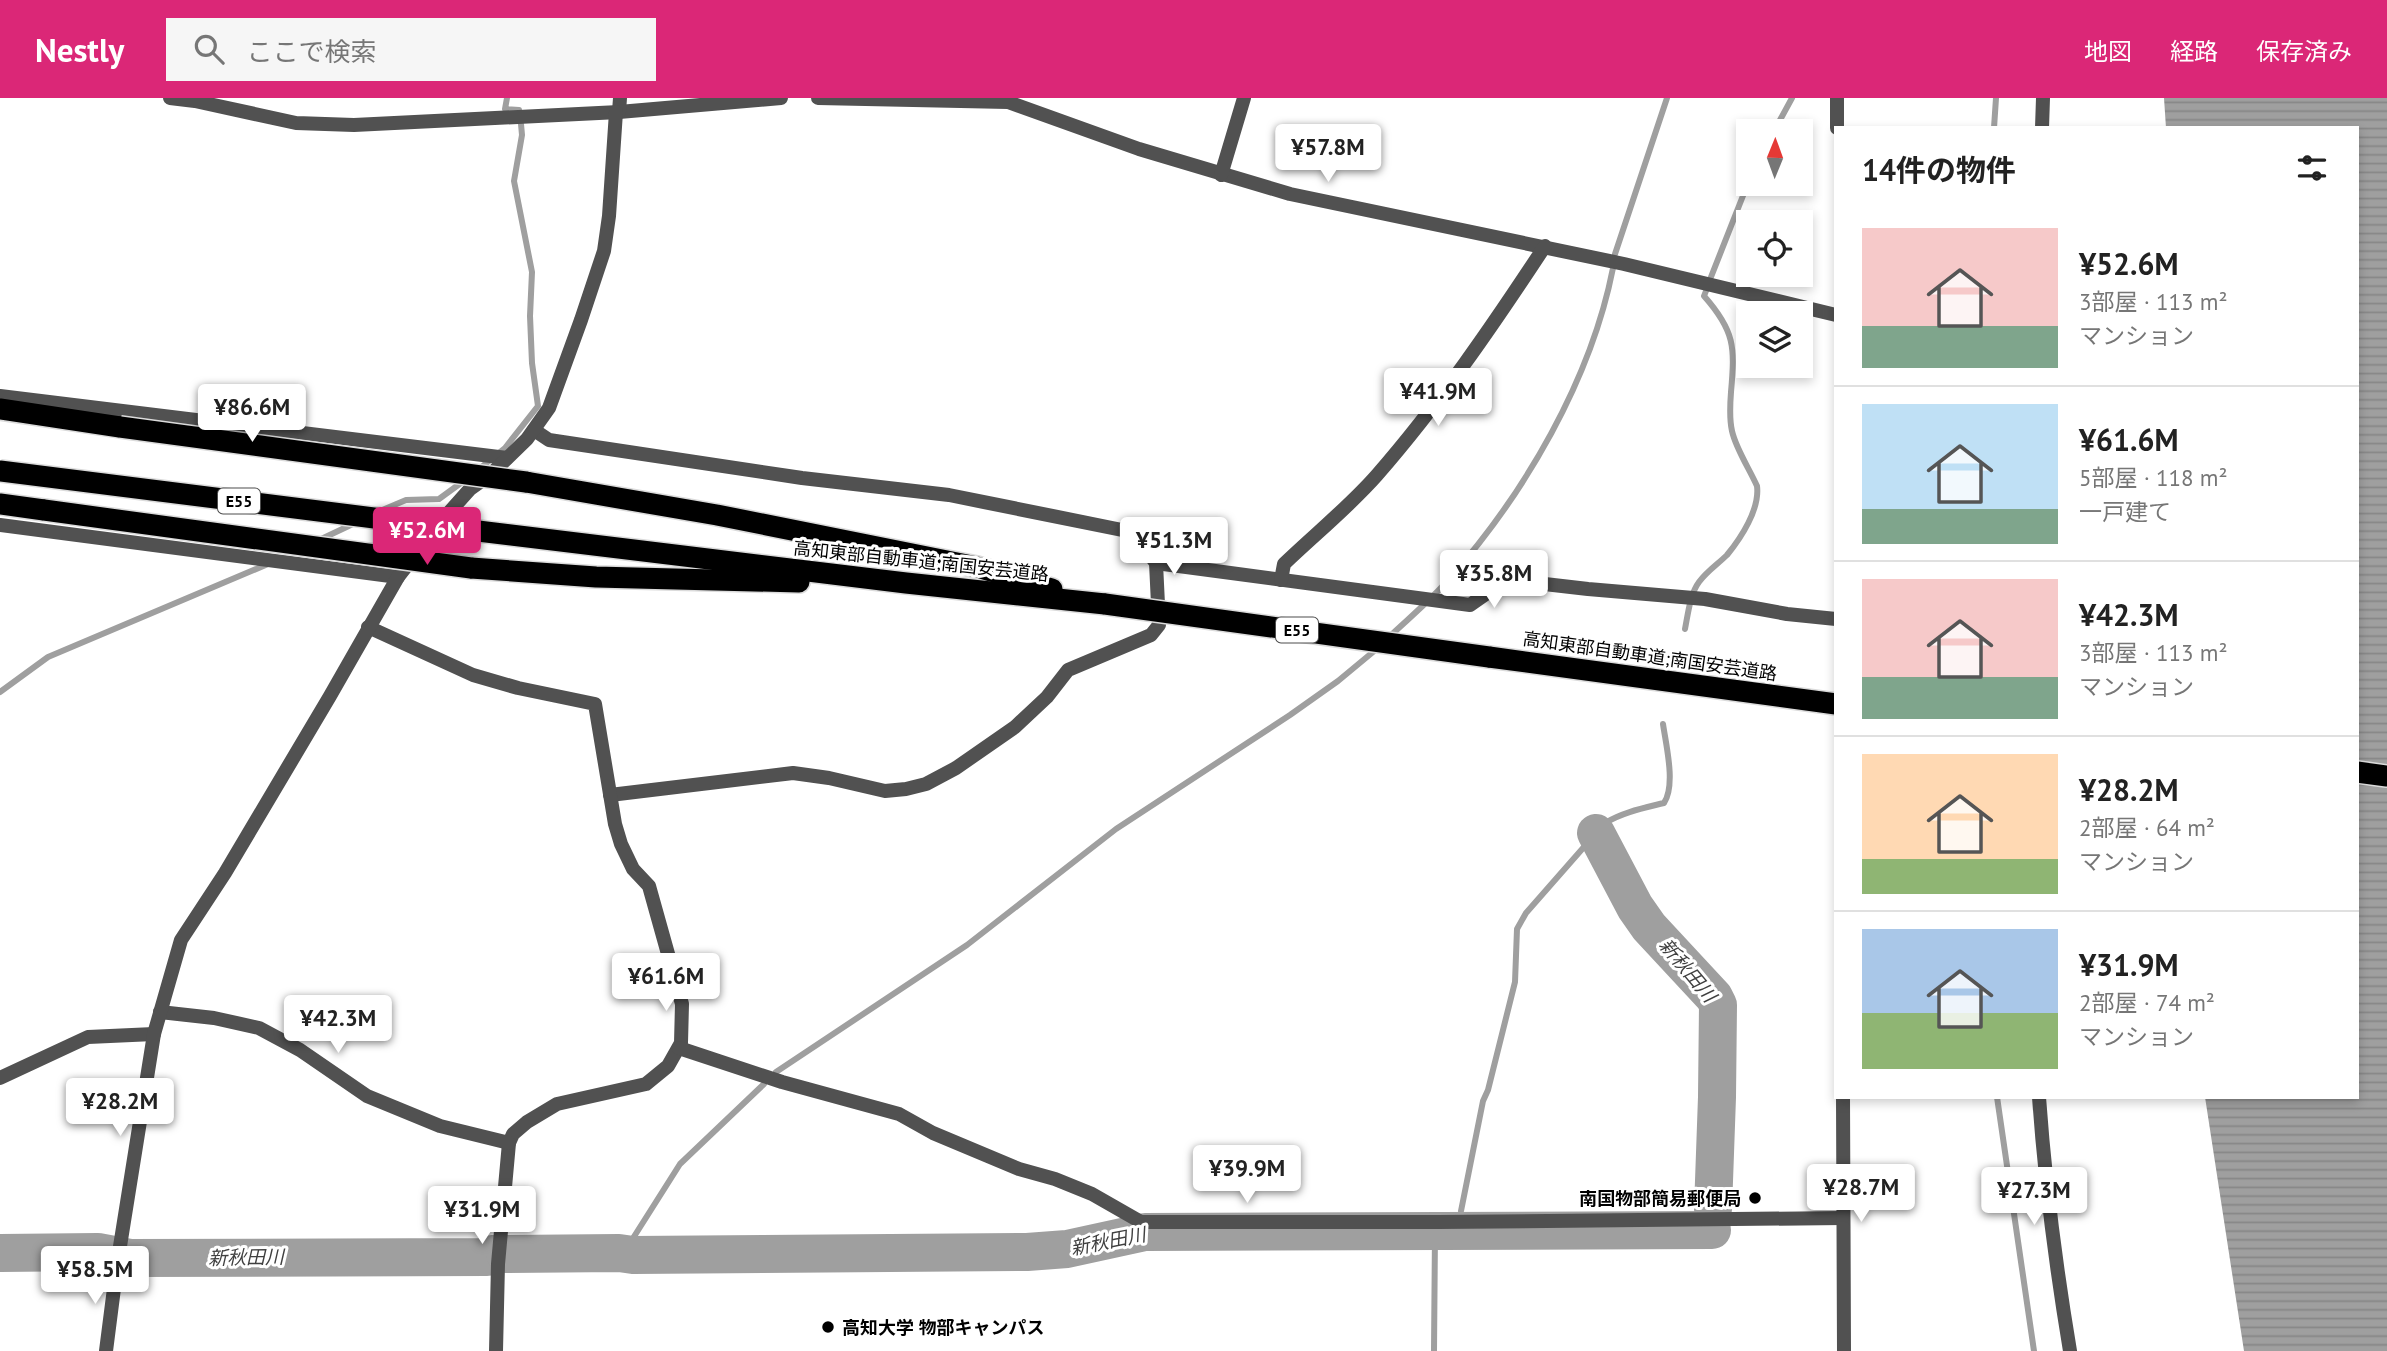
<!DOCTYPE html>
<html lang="ja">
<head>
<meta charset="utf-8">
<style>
	body { margin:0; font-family:"PT Sans","Noto Sans JP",sans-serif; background:#f6f6f6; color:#222; height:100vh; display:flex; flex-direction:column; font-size:26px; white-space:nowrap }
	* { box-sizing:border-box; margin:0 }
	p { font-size:23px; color:#767676 }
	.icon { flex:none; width:38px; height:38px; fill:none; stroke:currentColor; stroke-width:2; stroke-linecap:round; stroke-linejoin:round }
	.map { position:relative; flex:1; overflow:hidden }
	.panel { position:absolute; left:1834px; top:28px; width:525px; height:973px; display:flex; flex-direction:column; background:#fff; border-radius:0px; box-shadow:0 4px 10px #0003 }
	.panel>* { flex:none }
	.needle { width:46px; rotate:1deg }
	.fabs { position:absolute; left:1736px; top:21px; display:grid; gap:14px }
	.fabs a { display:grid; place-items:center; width:77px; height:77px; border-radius:0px; background:#fff; box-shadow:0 4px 10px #0003; font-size:35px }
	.price { position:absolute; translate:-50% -60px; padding:0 16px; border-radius:7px; background:#fff; color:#222; font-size:23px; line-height:46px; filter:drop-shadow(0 2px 4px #0008) }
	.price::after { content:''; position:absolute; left:50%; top:42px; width:21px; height:16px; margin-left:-10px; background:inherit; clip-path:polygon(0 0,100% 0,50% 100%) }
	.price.on { background:#db2777; color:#fff }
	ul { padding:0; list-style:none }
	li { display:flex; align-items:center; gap:21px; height:175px; padding:0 28px }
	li+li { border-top:2px solid #e0e0e0 }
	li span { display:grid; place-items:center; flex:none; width:196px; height:140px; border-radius:0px; color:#555 }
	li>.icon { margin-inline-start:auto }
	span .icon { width:84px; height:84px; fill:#fffc; stroke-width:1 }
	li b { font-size:30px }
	h2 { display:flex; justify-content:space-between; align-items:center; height:84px; padding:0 28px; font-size:30px }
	header { display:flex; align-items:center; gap:42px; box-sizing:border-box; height:98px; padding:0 35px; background:#db2777; color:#fff }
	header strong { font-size:33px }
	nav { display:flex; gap:38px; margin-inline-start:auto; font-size:24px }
	.search { width:490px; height:63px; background:#f6f6f6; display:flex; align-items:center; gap:18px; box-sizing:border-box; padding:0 24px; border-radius:0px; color:#767676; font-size:26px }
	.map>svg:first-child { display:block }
	.water { fill:url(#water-rules) }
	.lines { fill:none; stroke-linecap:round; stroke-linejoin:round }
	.stream { stroke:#9f9f9f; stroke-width:6 }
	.river { stroke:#9f9f9f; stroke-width:38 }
	.motorway-casing { stroke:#dbdbdb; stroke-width:24 }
	.minor { stroke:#515151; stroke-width:14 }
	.tertiary { stroke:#515151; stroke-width:14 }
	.motorway { stroke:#000; stroke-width:21 }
	.motorway-bridge-casing { stroke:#dbdbdb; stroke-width:24; stroke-linecap:butt }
	.motorway-bridge { stroke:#000; stroke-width:21 }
	.poi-dot { fill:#000; stroke:#fff; stroke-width:2.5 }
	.labels { text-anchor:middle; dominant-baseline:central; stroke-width:6; stroke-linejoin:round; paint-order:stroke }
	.shield { fill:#fff; stroke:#4c4c4c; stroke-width:2 }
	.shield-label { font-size:16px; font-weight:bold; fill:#000 }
	.street-label { font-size:18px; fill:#000; stroke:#fff }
	.poi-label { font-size:18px; font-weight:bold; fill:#000; stroke:#fff; text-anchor:end }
	.water-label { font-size:19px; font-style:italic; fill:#404040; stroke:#fff }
</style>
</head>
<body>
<header>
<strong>Nestly</strong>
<div class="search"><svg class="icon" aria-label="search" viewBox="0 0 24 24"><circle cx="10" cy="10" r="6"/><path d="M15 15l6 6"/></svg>ここで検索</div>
<nav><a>地図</a><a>経路</a><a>保存済み</a></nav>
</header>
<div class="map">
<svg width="2387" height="1253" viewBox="0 0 2387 1253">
	<defs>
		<pattern id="water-rules" width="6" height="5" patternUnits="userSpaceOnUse" patternTransform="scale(1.75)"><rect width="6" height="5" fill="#9f9f9f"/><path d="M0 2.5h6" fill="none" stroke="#878787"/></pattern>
	</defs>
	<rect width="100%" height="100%" fill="#fff"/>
	<polygon class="water" points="2164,0 2387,0 2387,1253 2244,1253 2205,999 2357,999 2357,30 2166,30"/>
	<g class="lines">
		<g class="stream">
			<polyline points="507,0 505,11 519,12 519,14"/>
			<polyline points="1994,30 1996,0"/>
			<polyline points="1774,33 1792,0"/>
			<polyline points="1615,156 1667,0"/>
			<polyline points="1711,179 1748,85"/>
			<polyline points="479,371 505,350 538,308 532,265 530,218 532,174 514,83 522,37 521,26"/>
			<polyline points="380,413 406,402 439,401 465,382"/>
			<polyline points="317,443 355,425"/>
			<path d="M1685 531C1688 516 1690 496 1699 484 1707 473 1718 466 1727 457 1741 440 1760 411 1757 388 1749 370 1736 351 1732 333 1729 320 1730 307 1731 294 1735 249 1735 233 1704 198L1706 193"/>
			<path d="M1389 539C1409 520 1432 501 1450 480 1525 395 1591 282 1613 170"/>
			<polyline points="0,594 48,559 268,466"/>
			<polyline points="776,974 967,847 1116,731 1290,617 1338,583 1379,549"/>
			<polyline points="1997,999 2034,1253"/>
			<path d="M1461 1113 1483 1003 1488 992 1515 884 1517 831 1526 815 1605 725C1623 714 1644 710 1664 705 1676 687 1666 647 1663 626"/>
			<polyline points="623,1156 680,1066 764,986"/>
			<polyline points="1434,1253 1435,1134"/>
		</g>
		<g class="river">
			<polyline points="1596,735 1635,809 1649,829 1714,899 1718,907 1717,999 1713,1111"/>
			<polyline points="0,1155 98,1154 130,1160 487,1159 493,1156"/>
			<polyline points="505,1156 619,1155 633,1157 1027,1154 1067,1151 1145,1134 1712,1132"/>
		</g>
		<g class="motorway-casing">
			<g id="motorway">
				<polyline points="0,311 120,329"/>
				<polyline points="526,384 717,417 977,469 1052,491"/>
				<polyline points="0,406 44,412"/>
				<polyline points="478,433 906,485 1105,506"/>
				<polyline points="471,470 596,479 799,484"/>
				<polyline points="1489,559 1836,606"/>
				<polyline points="2357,674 2387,678"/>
			</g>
		</g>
		<g class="minor">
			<polyline points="170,0 195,3 296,25 354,27 619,14 781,0"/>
			<polyline points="818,0 1008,4 1139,51 1290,96 1624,166 1836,217"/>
			<polyline points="619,14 620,0"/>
			<polyline points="2042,30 2043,0"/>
			<polyline points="1221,77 1244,0"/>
			<polyline points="0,298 507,360"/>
			<polyline points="534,332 549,342 802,380 949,397 1132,434 1156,465 1159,527 1151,537 1068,572 1047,599 1015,629 956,670 926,686 906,691 885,693 829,680 793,675 610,697"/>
			<polyline points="0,427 398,479"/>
			<polyline points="1156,465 1470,507 1500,486 1519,483 1588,491 1705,501 1787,516 1836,521"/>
			<path d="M1281 482 1284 466C1314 437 1349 409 1377 377 1439 306 1493 227 1545 148"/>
			<polyline points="368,529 473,577 518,590 595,606 615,726 621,746 633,771 649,788 682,906 681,945 668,968 646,986 557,1006 527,1024 513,1036 509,1045 498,1166 496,1253"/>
			<polyline points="160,914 214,920 259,930 300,952 367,998 440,1028 509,1045"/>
			<polyline points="679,950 782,984 899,1016 933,1035 1019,1071 1055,1081 1092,1096 1141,1124 1438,1124 1843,1120"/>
			<polyline points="0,980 88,939 154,936"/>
			<path d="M2039 999C2045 1084 2056 1169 2070 1253"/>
			<polyline points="106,1253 117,1167 154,936 181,842 225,775 330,598 398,479 445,419 470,391 491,376 527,341 549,310 581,222 604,153 609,118 616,14"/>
		</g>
		<g class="tertiary">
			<polyline points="1837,0 1837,30"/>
			<polyline points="1843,999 1844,1253"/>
		</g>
		<use href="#motorway" class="motorway"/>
		<g class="motorway-bridge-casing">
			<g id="motorway-bridge">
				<polyline points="120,329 526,384"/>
				<polyline points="0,373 478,433"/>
				<polyline points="44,412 471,470"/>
				<polyline points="1105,506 1489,559"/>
			</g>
		</g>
		<use href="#motorway-bridge" class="motorway-bridge"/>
	</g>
	<g class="poi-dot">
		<circle cx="1755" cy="1100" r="7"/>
		<circle cx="828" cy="1229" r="7"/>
	</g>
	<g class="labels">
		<g class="shield">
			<rect x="218" y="390.5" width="42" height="25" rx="5"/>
			<rect x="1276" y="519.5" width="42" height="25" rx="5"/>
		</g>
		<g class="shield-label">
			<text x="239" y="403">E55</text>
			<text x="1297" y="532">E55</text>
		</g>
		<g class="street-label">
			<text transform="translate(921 463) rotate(6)">高知東部自動車道;南国安芸道路</text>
			<text transform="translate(1650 558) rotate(8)">高知東部自動車道;南国安芸道路</text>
		</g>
		<g class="poi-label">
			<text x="1741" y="1100">南国物部簡易郵便局</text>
			<text x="842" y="1229" text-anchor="start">高知大学 物部キャンパス</text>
		</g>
		<g class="water-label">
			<text transform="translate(1688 872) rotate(50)">新秋田川</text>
			<text transform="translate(1108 1143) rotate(-11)">新秋田川</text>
			<text transform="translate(246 1159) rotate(-1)">新秋田川</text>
		</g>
	</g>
</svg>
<div class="fabs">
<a><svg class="needle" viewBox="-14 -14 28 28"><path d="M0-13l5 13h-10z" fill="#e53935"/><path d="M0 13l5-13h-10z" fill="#767676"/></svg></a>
<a><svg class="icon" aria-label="locate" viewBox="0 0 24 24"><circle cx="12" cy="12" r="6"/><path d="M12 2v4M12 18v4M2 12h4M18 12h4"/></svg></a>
<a><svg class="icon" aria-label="layers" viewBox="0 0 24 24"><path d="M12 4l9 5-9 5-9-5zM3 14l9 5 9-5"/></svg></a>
</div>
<b class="price" style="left:1328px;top:86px">¥57.8M</b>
<b class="price" style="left:1438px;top:330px">¥41.9M</b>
<b class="price" style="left:252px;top:346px">¥86.6M</b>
<b class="price on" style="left:427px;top:469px">¥52.6M</b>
<b class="price" style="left:1174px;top:479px">¥51.3M</b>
<b class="price" style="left:1494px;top:512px">¥35.8M</b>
<b class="price" style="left:666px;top:915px">¥61.6M</b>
<b class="price" style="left:338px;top:957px">¥42.3M</b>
<b class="price" style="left:120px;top:1040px">¥28.2M</b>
<b class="price" style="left:1247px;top:1107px">¥39.9M</b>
<b class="price" style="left:1861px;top:1126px">¥28.7M</b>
<b class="price" style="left:2034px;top:1129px">¥27.3M</b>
<b class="price" style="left:482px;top:1148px">¥31.9M</b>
<b class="price" style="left:95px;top:1208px">¥58.5M</b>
<section class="panel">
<h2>14件の物件<svg class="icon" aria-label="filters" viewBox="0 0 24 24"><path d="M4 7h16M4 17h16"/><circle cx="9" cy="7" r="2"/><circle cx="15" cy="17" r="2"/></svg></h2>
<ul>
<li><span style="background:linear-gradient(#f6c9c9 70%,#7fa58c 0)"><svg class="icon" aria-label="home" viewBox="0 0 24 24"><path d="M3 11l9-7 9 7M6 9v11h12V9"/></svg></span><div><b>¥52.6M</b><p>3部屋 · 113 m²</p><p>マンション</p></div></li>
<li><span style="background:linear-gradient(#bfe0f5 75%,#7fa58c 0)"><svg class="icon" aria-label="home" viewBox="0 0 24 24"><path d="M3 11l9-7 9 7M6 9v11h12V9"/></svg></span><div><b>¥61.6M</b><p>5部屋 · 118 m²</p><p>一戸建て</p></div></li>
<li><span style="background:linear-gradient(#f6c9c9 70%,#7fa58c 0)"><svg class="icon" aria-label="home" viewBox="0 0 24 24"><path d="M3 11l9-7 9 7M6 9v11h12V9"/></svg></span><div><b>¥42.3M</b><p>3部屋 · 113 m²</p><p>マンション</p></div></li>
<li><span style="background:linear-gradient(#ffd9b3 75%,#8fb573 0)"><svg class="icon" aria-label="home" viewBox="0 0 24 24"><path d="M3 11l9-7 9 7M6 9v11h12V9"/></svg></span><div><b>¥28.2M</b><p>2部屋 · 64 m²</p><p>マンション</p></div></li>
<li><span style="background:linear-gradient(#a9c7e8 60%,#8fb573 0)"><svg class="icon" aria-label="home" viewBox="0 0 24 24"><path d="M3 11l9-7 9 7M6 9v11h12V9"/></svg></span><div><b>¥31.9M</b><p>2部屋 · 74 m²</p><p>マンション</p></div></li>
</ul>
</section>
</div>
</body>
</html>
